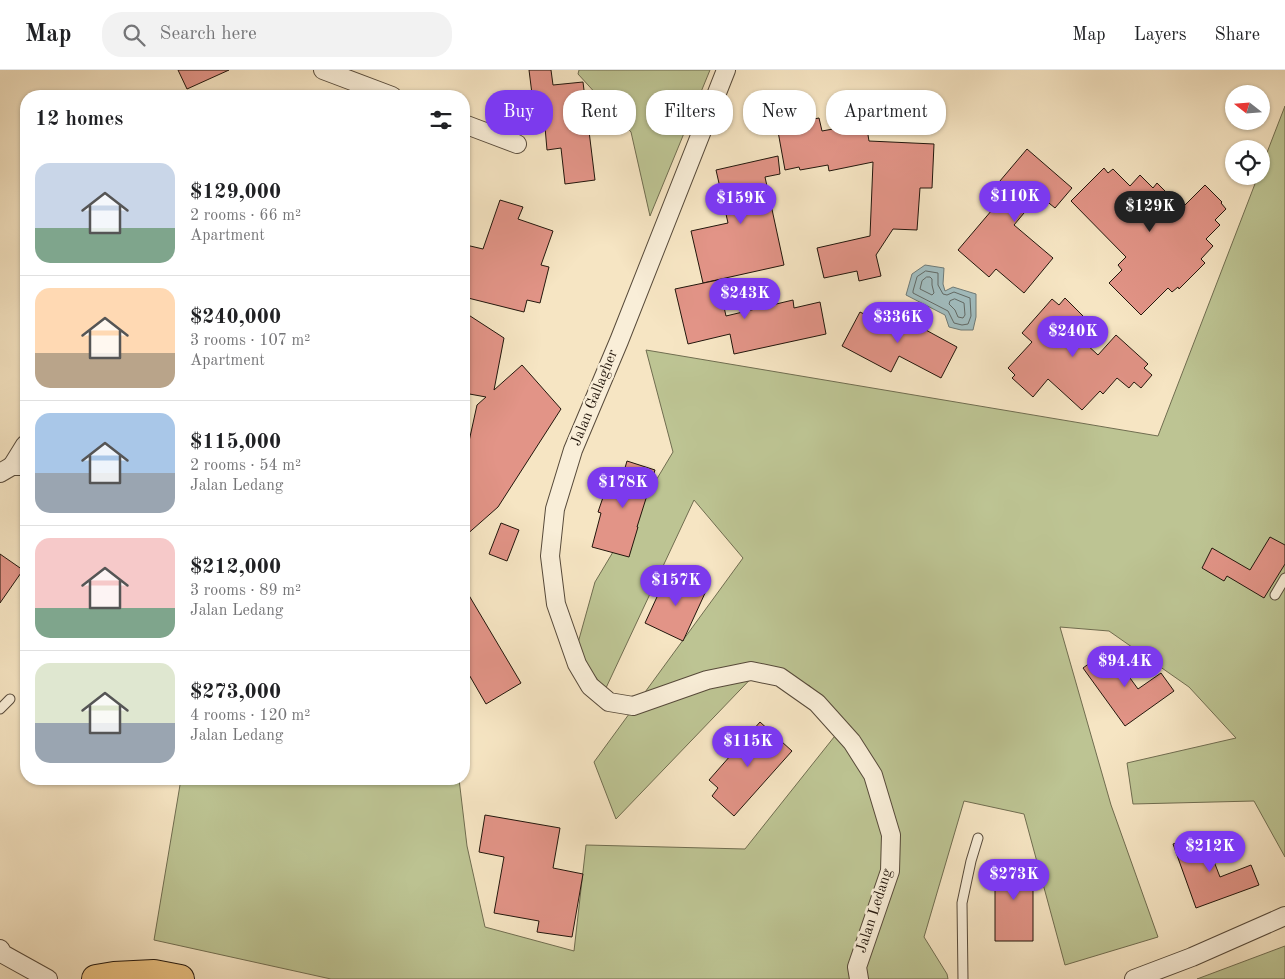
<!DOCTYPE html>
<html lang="en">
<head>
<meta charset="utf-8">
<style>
	body { margin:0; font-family:"Old Standard TT",serif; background:#f2f2f2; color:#202124; height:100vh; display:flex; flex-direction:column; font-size:19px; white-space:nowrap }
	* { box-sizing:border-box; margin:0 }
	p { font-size:16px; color:#757577 }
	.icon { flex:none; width:28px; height:28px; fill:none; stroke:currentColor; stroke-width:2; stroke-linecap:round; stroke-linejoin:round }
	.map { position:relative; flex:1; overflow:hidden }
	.drawer { position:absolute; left:20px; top:20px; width:450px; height:695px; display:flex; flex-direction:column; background:#fff; border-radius:20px; box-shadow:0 1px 4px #0004 }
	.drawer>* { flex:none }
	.banner { position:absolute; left:485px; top:20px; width:475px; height:45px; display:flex; gap:10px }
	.needle { width:32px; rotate:287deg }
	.buttons { position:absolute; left:1225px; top:15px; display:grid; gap:10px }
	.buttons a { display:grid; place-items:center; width:45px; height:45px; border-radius:50%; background:#fff; box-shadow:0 1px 4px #0004; font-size:25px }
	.price { position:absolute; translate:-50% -42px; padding:0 11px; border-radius:18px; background:#7c3aed; color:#fff; font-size:16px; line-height:32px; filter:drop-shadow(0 1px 2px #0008) }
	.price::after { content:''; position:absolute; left:50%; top:30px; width:15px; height:11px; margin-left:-8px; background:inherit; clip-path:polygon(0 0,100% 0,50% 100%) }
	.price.current { background:#222; color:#fff }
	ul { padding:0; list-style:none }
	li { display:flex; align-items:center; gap:15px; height:125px; padding:0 15px }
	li+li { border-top:1px solid #e0e0e0 }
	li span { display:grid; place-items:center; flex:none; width:140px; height:100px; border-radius:15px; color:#555 }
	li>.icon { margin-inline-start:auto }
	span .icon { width:60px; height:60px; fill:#fffc; stroke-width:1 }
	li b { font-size:21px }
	h2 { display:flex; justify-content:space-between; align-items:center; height:60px; padding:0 15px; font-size:21px }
	.pill { padding:0 18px; border-radius:20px; background:#fff; box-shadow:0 1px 4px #0004; font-size:18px; line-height:45px }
	.pill.current { background:#7c3aed; color:#fff }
	header { display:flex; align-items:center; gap:30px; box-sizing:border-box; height:70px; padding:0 25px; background:#fff; border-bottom:1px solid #e0e0e0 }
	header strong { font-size:24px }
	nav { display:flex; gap:28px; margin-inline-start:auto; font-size:18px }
	.search { width:350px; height:45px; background:#f2f2f2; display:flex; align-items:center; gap:12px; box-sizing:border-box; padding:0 18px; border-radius:20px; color:#757577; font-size:19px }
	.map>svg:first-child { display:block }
	.green { fill:#bdc493; stroke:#706d50 }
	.water { fill:#a1bcbe; stroke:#6e7a77 }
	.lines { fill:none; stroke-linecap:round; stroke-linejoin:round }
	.shore { stroke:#626965; stroke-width:1 }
	.building { fill:#e29487; stroke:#22160c }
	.lane-casing { stroke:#574a3a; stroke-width:11 }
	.street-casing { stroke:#574a3a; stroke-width:20 }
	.primary-casing { stroke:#22160c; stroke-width:30 }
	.lane { stroke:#f9eed8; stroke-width:9 }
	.street { stroke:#f9eed8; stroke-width:18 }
	.primary { stroke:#ebc282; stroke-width:28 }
	.labels { text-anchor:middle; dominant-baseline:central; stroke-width:5; stroke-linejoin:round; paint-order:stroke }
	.street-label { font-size:15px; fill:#22160c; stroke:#f9eed8 }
</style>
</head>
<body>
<header>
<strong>Map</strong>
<div class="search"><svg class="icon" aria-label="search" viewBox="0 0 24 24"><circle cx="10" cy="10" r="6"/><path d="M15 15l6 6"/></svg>Search here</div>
<nav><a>Map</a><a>Layers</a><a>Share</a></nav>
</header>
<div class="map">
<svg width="1285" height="909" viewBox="0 0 1285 909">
	<rect width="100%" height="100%" fill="#f6e5c3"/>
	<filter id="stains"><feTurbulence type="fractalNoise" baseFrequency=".004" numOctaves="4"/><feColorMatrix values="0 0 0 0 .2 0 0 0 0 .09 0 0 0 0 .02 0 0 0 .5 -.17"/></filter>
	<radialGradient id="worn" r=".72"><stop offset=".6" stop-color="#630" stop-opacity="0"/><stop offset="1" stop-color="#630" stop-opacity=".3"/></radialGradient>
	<g class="green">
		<polygon points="579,0 710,0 650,146 631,62 578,4"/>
		<polygon points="1285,36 1285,787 1254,731 1133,734 1127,693 1236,668 1189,617 1109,561 1060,557 1111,735 1158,867 1065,895 1024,744 964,731 924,867 947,904 948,909 331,909 154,870 181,709 459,709 467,776 485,857 574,881 586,775 745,779 846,652 810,616 764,595 616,749 594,692 743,488 694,430 605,620 576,580 595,512 673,382 646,280 1158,366 1258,106 1261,106 1261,98"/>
		<polygon points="1285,876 1285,909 1197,909"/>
	</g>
	<polygon class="water" points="925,195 944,198 943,214 945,221 953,217 976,224 976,247 973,260 961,260 949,257 945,245 906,225 912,204"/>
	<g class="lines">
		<g class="shore">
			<polygon points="926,201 938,203 938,215 943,224 947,225 954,222 970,228 971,246 968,254 962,255 954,253 948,241 913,223 913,221 917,207"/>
			<polygon points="927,207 930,207 932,209 932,215 934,223 932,225 920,219 922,211"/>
			<polygon points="955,229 964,233 965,245 963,248 958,247 955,240 949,234 950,231"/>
		</g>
	</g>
	<g class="building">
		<polygon points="178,0 229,0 187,19"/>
		<polygon points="529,0 551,0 553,15 583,12 595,110 565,114 561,78 547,80 545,57 513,61 509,27 532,24"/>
		<polygon points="819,48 822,61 866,53 869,71 934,74 932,118 920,118 917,160 893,159 876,185 881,206 859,211 857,201 824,208 817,178 870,166 873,92 829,101 828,95 800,100 799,97 785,100 777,56"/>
		<polygon points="1027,79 1072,118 1055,138 1039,125 1014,155 1053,188 1024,223 996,199 989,207 958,180 992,140 983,131"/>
		<polygon points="778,86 780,104 765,107 784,195 703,213 691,161 728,153 716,100"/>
		<polygon points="1104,98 1108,103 1113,99 1130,116 1140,105 1153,118 1157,113 1182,138 1205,115 1222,132 1221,133 1226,139 1215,150 1220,155 1206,169 1213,176 1201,189 1205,193 1179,219 1178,217 1172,222 1168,218 1141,245 1109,213 1122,200 1118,195 1126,187 1071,131"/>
		<polygon points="500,130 523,137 518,149 553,161 541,195 549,197 540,233 527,230 524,242 464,227 464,184 466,175 483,179"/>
		<polygon points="718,210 726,246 793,230 794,238 820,232 826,264 734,284 730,264 688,274 675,219"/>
		<polygon points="1065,228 1084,247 1071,260 1098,285 1116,265 1148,294 1144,298 1152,305 1141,318 1134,312 1129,318 1117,308 1103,324 1100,321 1082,340 1048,309 1033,327 1012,308 1015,305 1008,298 1032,272 1022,263 1052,229 1059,235"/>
		<polygon points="464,242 504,268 494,320 522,295 561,339 498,437 464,467 464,387 466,385 477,335 486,327 464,323"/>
		<polygon points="860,242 878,251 882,244 910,258 913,253 957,277 941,308 899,286 891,302 842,276"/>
		<polygon points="627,391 655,400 637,457 638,457 629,487 592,477 601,443 598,442 611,404 622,408"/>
		<polygon points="501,453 519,460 507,491 489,484"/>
		<polygon points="1270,467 1285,475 1285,494 1264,528 1227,506 1224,511 1202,498 1212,478 1250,500"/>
		<polygon points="0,484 23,500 0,533"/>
		<polygon points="668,503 706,521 683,571 645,553"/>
		<polygon points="464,517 521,613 486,634 464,596"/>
		<polygon points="1109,579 1138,619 1161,603 1174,621 1125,656 1083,598"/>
		<polygon points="760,652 792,681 734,746 712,726 718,718 709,710"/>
		<polygon points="485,745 560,758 553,798 583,804 572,867 537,862 539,851 494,843 504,787 479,782"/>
		<polygon points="1203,763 1220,807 1251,795 1259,815 1196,838 1173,774"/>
		<polygon points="1033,791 1033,871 995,871 995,792"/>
	</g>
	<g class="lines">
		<g class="lane-casing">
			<g id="lane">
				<polyline points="1275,525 1285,508"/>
				<polyline points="0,639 10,629"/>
				<polyline points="963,909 962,833 971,791 978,768"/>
			</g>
		</g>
		<g class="street-casing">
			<g id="street">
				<polyline points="323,0 392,26"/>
				<polyline points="726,0 619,271 573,380 555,439 550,486 556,534 577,594 590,616 609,632 633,636 707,610 751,601 780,607 817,633 852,672 873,705 891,765 890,801 857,897 859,909"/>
				<polyline points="464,54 517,74"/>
				<polyline points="12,396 25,375"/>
				<polyline points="0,403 12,396 26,396"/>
				<polyline points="0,879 3,884 48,909"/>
				<polyline points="1134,909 1192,887 1285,846"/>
			</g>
		</g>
		<g class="primary-casing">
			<polyline id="primary" points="96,909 114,906 154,904 180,909"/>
		</g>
		<use href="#lane" class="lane"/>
		<use href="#street" class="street"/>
		<use href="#primary" class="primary"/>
	</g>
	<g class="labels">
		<g class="street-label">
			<text transform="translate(595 328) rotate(-68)">Jalan Gallagher</text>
			<text transform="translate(875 841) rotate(-72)">Jalan Ledang</text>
		</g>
	</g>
	<rect width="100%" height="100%" filter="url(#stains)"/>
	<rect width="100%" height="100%" fill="url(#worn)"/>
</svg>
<div class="buttons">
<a><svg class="needle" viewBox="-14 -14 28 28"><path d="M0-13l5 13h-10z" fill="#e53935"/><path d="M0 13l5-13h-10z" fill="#757577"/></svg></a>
<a><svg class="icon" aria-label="locate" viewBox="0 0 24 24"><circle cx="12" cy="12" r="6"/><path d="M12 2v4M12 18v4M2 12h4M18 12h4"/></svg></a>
</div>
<b class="price" style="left:1015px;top:153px">$110K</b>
<b class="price" style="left:741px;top:155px">$159K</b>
<b class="price current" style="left:1150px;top:163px">$129K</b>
<b class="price" style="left:745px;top:250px">$243K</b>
<b class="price" style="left:898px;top:274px">$336K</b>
<b class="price" style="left:1073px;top:288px">$240K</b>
<b class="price" style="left:623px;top:439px">$178K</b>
<b class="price" style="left:676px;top:537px">$157K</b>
<b class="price" style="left:1125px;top:618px">$94.4K</b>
<b class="price" style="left:748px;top:698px">$115K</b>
<b class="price" style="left:1210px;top:803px">$212K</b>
<b class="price" style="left:1014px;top:831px">$273K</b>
<div class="banner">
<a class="pill current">Buy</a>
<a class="pill">Rent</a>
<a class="pill">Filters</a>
<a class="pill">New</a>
<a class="pill">Apartment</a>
</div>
<section class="drawer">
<h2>12 homes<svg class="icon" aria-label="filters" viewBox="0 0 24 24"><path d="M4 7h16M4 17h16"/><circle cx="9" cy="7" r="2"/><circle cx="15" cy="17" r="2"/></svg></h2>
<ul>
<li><span style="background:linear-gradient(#c9d6e8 65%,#7fa58c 0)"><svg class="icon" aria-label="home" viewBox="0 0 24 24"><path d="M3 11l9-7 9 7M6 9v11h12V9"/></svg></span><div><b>$129,000</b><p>2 rooms · 66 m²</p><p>Apartment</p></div></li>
<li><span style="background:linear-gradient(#ffd9b3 65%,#b9a48a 0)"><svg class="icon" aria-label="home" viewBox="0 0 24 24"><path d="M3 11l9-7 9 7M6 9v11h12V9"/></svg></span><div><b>$240,000</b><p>3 rooms · 107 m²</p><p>Apartment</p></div></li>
<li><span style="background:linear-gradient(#a9c7e8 60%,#9aa5b1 0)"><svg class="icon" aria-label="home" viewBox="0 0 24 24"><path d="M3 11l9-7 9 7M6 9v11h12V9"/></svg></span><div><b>$115,000</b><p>2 rooms · 54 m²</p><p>Jalan Ledang</p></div></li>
<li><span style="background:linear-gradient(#f6c9c9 70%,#7fa58c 0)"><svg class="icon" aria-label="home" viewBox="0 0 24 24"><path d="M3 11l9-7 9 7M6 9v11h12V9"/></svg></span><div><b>$212,000</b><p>3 rooms · 89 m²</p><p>Jalan Ledang</p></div></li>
<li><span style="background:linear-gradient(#dfe7d0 60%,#9aa5b1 0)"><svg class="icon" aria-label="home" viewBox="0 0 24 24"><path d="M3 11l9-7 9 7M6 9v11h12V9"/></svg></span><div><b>$273,000</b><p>4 rooms · 120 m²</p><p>Jalan Ledang</p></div></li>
</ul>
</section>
</div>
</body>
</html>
